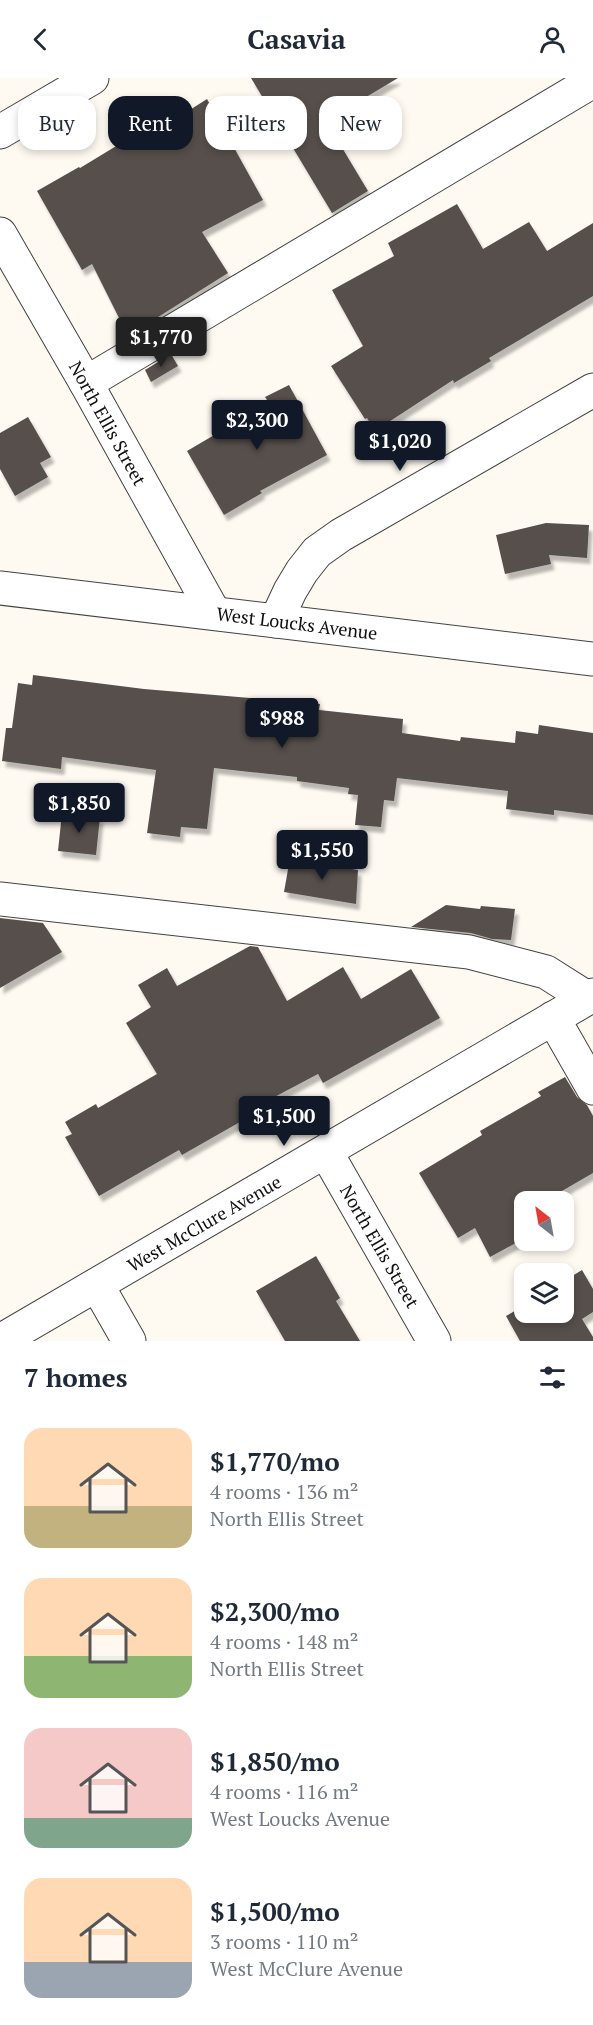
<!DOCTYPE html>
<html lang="en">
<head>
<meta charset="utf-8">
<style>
	body { margin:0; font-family:"PT Serif",serif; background:#f6f6f7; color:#1f2937; height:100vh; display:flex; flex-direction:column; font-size:22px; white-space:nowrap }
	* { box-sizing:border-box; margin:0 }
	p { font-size:20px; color:#747a83 }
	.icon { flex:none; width:33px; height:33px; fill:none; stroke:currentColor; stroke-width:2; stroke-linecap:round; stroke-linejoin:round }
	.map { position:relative; height:1263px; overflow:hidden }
	.details { display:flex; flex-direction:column; background:#fff; flex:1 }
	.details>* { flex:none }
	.top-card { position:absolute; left:18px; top:18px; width:558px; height:54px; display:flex; gap:12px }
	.needle { width:39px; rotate:329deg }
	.controls { position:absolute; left:514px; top:1113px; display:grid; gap:12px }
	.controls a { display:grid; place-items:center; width:60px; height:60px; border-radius:12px; background:#fff; box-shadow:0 3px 9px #0003; font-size:30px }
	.price { position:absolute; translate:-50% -51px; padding:0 14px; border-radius:6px; background:#111827; color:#fff; font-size:20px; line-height:39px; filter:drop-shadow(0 2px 3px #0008) }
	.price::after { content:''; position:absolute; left:50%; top:36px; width:18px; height:14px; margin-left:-9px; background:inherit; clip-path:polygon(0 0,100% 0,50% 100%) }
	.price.selected { background:#222; color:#fff }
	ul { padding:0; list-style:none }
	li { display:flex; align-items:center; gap:18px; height:150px; padding:0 24px }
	li span { display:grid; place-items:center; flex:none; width:168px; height:120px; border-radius:18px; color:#555 }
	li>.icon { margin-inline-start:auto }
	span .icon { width:72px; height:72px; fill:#fffc; stroke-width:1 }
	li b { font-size:26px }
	h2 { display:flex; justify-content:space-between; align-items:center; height:72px; padding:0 24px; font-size:26px }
	.chip { padding:0 21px; border-radius:18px; background:#fff; box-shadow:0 3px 9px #0003; font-size:21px; line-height:54px }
	.chip.selected { background:#111827; color:#fff }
	header { display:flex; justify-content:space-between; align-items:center; height:78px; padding:0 24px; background:#fff; font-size:27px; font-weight:700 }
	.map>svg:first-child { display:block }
	.building { fill:#574f4c; filter:url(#shadow) }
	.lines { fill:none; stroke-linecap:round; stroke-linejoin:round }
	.minor-casing { stroke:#424242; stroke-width:35 }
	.minor { stroke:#fff; stroke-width:33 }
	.labels { text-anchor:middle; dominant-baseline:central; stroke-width:6; stroke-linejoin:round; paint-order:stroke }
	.street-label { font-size:18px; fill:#0f0f0f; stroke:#fff }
</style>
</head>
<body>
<header><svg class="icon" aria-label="back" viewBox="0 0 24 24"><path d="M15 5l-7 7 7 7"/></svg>Casavia<svg class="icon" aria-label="person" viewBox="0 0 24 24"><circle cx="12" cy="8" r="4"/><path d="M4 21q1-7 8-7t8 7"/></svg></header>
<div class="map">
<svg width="593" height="1263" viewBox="0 0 593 1263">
	<defs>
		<filter id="shadow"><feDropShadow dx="3.5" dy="6" stdDeviation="1.5" flood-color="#0004"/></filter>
	</defs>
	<rect width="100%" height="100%" fill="#fefaf2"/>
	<g class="building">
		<polygon points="251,0 398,0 326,43 368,113 332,135"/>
		<polygon points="207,21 263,122 202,154 228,195 128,258 92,186 82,192 37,113 79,89 80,90 159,42 163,49"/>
		<polygon points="457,126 483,171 529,144 547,173 593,145 593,218 489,280 491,283 454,305 453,302 375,353 367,340 365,341 331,288 363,268 332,212 394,178 388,165"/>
		<polygon points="171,276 178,288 151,304 145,292"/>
		<polygon points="289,307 327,377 260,413 262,415 224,437 187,373 269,325 265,319"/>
		<polygon points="28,339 51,379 40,385 48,399 15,418 0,391 0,355"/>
		<polygon points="546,445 589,447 587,480 549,477 551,486 505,496 496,457"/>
		<polygon points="33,597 144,611 320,626 319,632 403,641 402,655 460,663 461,659 515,665 516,653 538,656 539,647 593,655 593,737 554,732 554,737 506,731 508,713 397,700 394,723 384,722 381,749 355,747 358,717 348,716 349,710 297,703 297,699 214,690 207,751 181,749 180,759 147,755 156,692 62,679 61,691 2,683 6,650 12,650 18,605 32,607"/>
		<polygon points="62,735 100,739 96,777 58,773"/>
		<polygon points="290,780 358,792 356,826 284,814"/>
		<polygon points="446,827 480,831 481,828 515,831 511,862 492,861 471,855 411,849"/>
		<polygon points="0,840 43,845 62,874 0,910"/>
		<polygon points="250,868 258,869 287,923 343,889 361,921 411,891 440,940 323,1005 318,996 265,1024 269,1032 242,1048 240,1044 182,1077 179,1072 99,1118 65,1059 72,1056 65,1044 96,1026 98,1030 157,996 126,945 151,929 138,907 167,890 177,908"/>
		<polygon points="565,999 577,1019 587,1027 593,1038 593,1095 543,1124 525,1124 525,1160 490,1179 475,1150 458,1160 419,1095 482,1057 480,1053 541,1018 538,1014"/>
		<polygon points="316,1178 340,1220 336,1223 360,1263 285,1263 256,1213"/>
		<polygon points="582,1192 593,1211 593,1234 582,1241 593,1259 593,1263 520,1263 506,1238 525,1227 525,1234 564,1234 564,1203"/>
	</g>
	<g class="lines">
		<g class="minor-casing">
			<g id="minor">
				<polyline points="0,54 92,0"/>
				<polyline points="0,156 86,305 214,535"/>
				<polyline points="86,305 593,3"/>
				<polyline points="0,510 593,581"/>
				<polyline points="276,543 290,513 302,493 317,474 341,457 593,312"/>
				<polyline points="0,821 469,874 546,894 587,920"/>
				<polyline points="553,940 593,1010"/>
				<polyline points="326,1074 434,1263"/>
				<polyline points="97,1207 129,1263"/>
				<polyline points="0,1263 593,917"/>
			</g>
		</g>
		<use href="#minor" class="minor"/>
	</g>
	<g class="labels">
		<g class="street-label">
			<text transform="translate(108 345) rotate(61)">North Ellis Street</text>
			<text transform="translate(297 545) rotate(7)">West Loucks Avenue</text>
			<text transform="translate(204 1145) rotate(-30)">West McClure Avenue</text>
			<text transform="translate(380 1168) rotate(60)">North Ellis Street</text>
		</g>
	</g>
</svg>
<div class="controls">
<a><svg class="needle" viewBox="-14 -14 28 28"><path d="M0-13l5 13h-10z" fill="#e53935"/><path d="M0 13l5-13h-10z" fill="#747a83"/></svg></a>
<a><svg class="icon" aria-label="layers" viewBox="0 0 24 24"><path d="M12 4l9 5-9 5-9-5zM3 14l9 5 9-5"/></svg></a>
</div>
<b class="price selected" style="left:161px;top:290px">$1,770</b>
<b class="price" style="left:257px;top:373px">$2,300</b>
<b class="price" style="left:400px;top:394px">$1,020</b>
<b class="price" style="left:282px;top:671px">$988</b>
<b class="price" style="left:79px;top:756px">$1,850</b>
<b class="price" style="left:322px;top:803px">$1,550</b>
<b class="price" style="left:284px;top:1069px">$1,500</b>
<div class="top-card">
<a class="chip">Buy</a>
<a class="chip selected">Rent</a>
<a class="chip">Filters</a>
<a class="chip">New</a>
</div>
</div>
<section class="details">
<h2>7 homes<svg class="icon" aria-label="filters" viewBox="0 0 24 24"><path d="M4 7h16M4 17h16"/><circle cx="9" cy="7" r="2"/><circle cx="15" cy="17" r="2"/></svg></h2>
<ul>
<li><span style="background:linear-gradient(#ffd9b3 65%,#c2b280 0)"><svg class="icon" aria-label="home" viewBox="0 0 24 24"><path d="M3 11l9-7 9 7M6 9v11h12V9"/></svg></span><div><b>$1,770/mo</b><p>4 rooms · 136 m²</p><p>North Ellis Street</p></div></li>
<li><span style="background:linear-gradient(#ffd9b3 65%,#8fb573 0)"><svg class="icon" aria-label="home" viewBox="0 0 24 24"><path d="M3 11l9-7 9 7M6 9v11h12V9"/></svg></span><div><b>$2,300/mo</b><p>4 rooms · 148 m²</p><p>North Ellis Street</p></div></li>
<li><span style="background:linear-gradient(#f6c9c9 75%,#7fa58c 0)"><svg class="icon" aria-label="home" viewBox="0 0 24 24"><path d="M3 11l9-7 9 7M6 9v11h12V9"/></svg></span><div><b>$1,850/mo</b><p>4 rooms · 116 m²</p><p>West Loucks Avenue</p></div></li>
<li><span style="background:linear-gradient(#ffd9b3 70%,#9aa5b1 0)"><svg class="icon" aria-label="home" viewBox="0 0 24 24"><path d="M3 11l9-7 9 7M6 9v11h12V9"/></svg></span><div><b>$1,500/mo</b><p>3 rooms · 110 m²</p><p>West McClure Avenue</p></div></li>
</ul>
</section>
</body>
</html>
